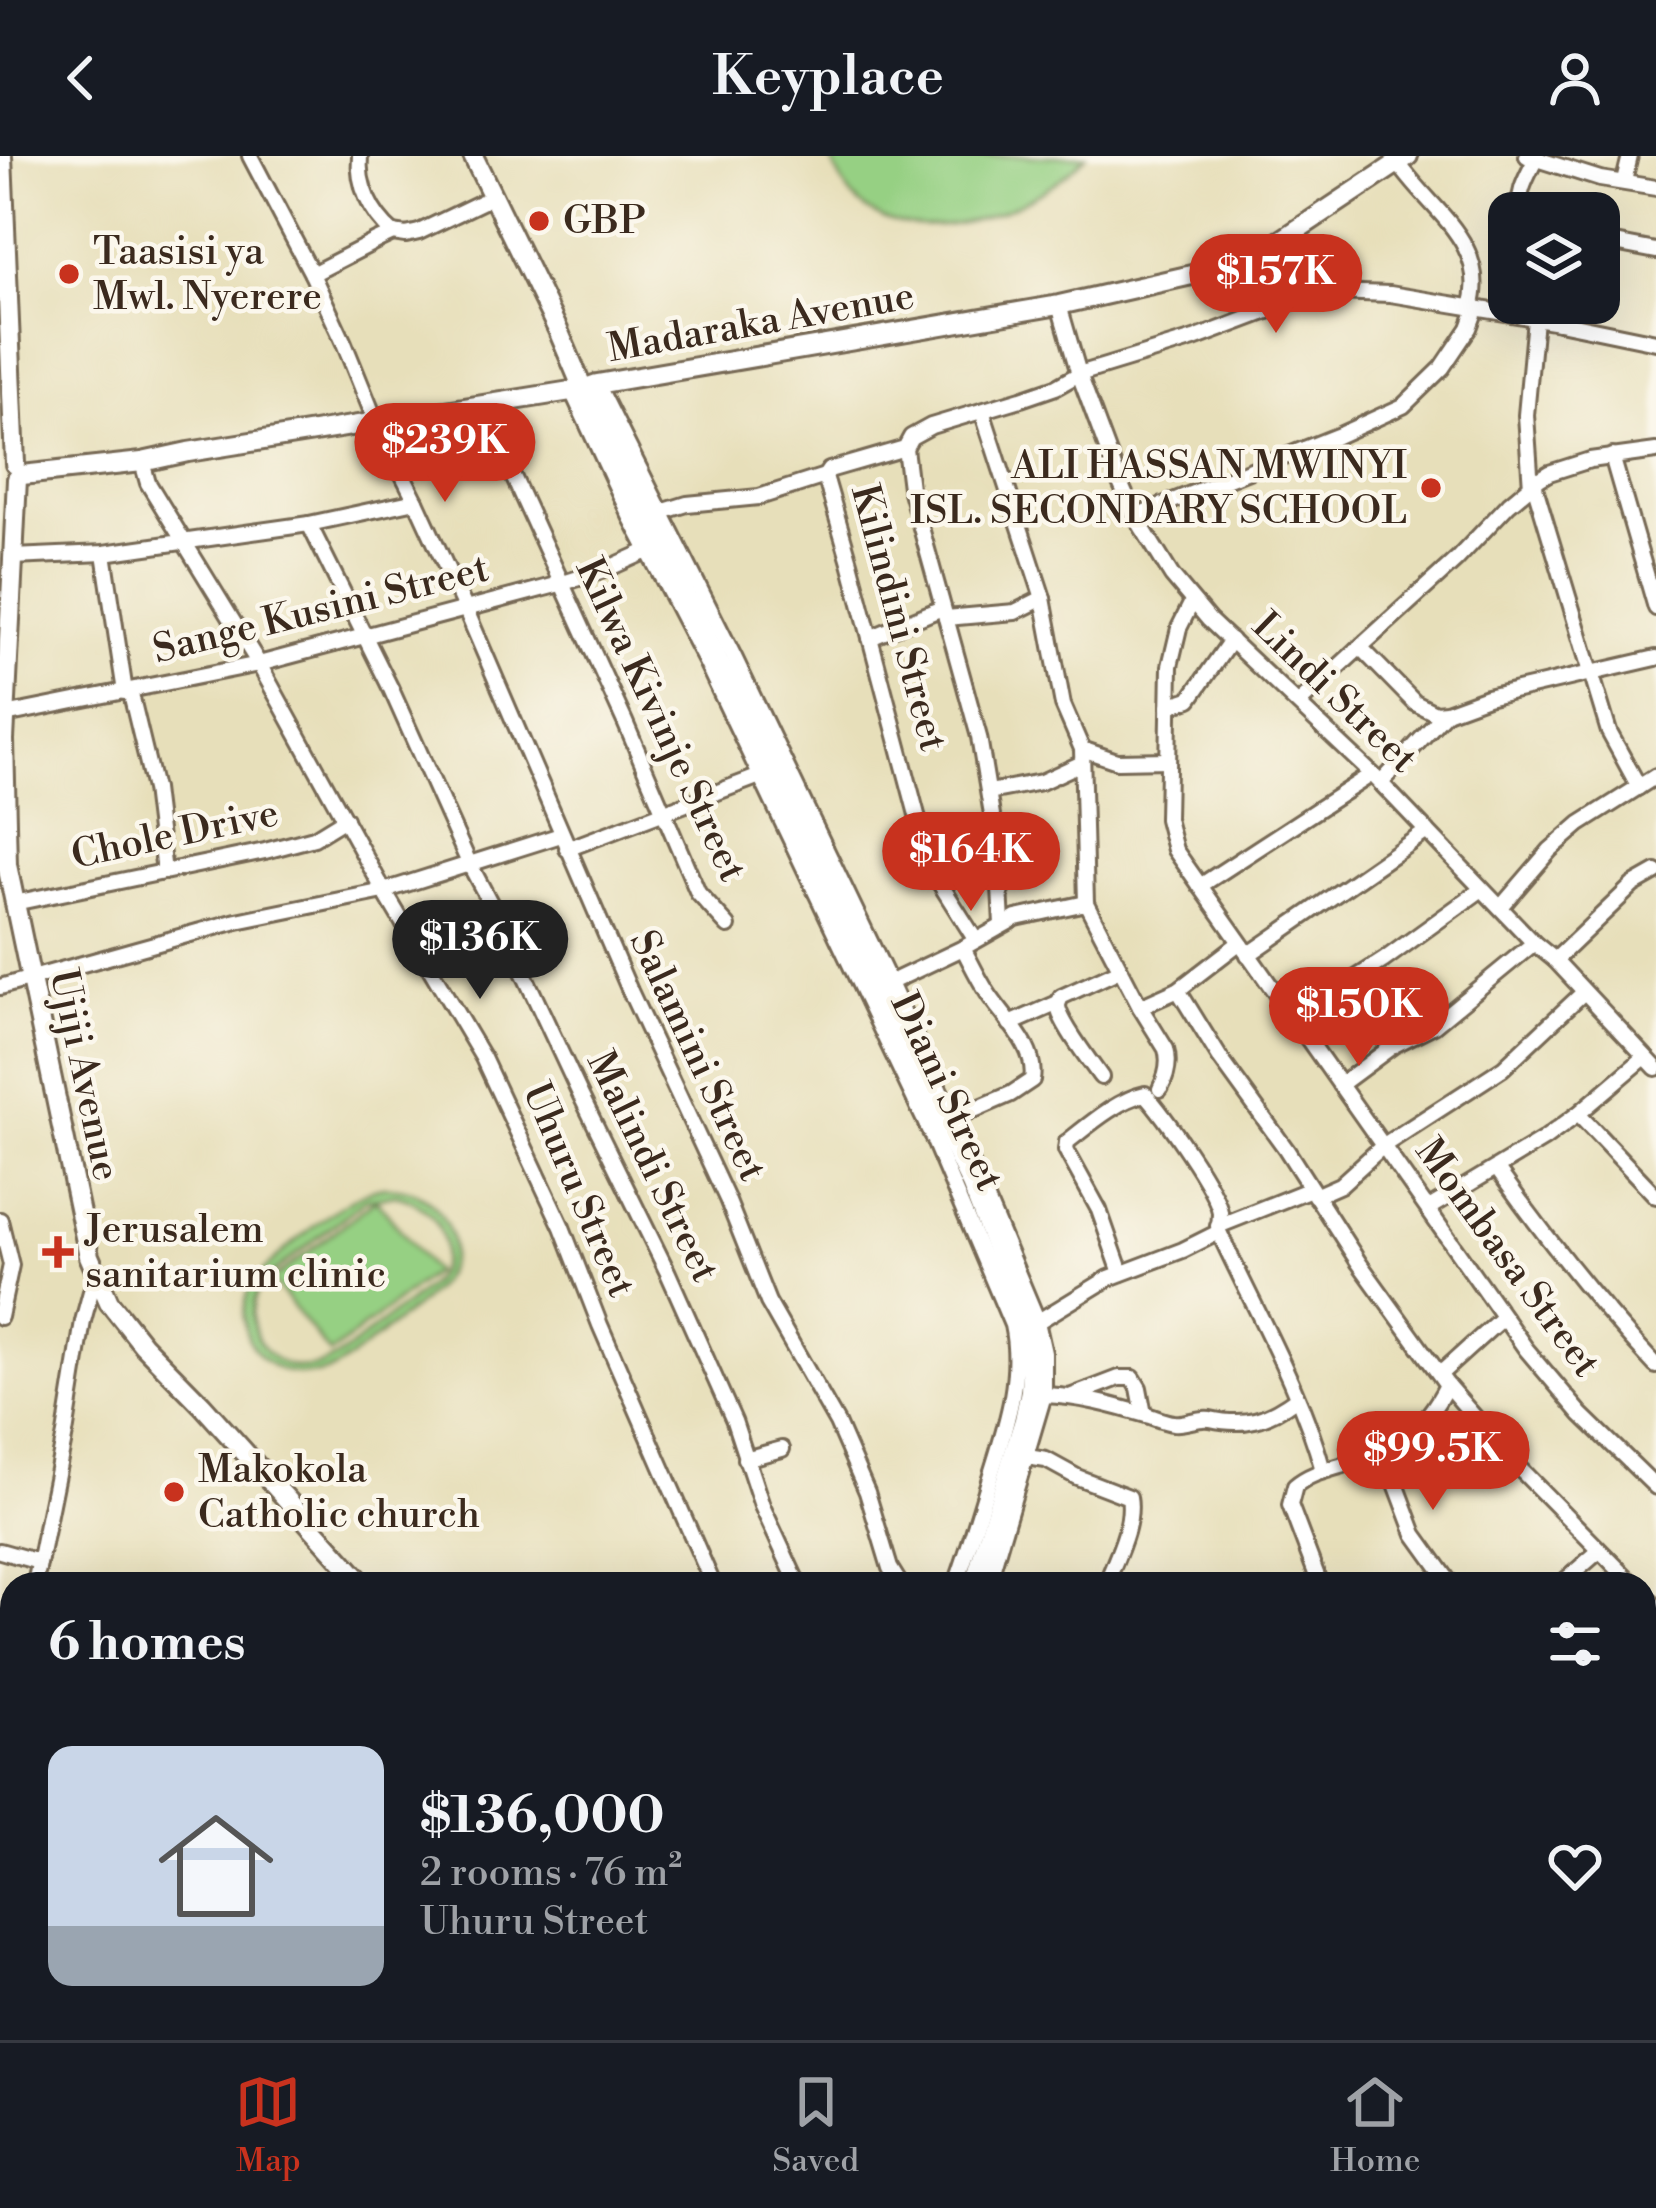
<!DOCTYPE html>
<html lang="en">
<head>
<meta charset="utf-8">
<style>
	body { margin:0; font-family:"Libre Bodoni",serif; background:#242831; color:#f1f3f6; height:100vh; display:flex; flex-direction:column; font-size:45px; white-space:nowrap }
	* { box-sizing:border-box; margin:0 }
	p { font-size:39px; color:#9ea1a6 }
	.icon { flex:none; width:66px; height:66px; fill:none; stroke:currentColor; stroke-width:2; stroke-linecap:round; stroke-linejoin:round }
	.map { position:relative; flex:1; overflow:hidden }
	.sheet { position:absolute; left:0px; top:1416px; width:1656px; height:468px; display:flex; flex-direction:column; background:#171b24; border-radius:36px 36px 0 0; box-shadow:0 12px 48px #0002 }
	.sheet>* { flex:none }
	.fabs { position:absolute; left:1488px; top:36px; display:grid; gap:24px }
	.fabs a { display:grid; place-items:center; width:132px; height:132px; border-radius:24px; background:#171b24; box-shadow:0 12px 48px #0002; font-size:60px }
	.price { position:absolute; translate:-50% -102px; padding:0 27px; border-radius:42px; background:#c8321e; color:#fff; font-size:39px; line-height:78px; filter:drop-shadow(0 3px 6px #0008) }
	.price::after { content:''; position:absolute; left:50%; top:72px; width:36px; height:27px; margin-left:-18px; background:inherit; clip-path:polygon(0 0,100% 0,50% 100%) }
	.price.active { background:#222; color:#fff }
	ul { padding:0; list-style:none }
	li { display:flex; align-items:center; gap:36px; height:300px; padding:0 48px }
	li+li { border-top:3px solid #363941 }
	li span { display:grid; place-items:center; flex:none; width:336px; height:240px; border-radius:24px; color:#555 }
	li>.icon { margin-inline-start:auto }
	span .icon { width:144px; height:144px; fill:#fffc; stroke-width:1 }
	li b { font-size:51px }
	h2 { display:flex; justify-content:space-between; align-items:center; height:144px; padding:0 48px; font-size:51px }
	header { display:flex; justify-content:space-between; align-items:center; height:156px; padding:0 48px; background:#171b24; font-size:54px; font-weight:600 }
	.tabs { display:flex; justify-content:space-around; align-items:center; height:168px; border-top:3px solid #363941; background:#171b24; font-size:33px; color:#9ea1a6 }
	.tabs a { display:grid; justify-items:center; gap:6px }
	.tabs .active { color:#c8321e }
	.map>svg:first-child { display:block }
	.green { fill:#96d083; stroke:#687d50; stroke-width:3; fill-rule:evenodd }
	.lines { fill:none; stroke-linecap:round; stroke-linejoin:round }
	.minor-casing { stroke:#776955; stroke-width:20 }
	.major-casing { stroke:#776955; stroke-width:24 }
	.minor { stroke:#fff; stroke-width:14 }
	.major { stroke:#fff; stroke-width:18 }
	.poi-dot { fill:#c8321e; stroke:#fbf7ec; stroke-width:4.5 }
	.labels { text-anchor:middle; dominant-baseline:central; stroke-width:9; stroke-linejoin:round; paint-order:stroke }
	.poi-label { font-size:39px; fill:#3b2a1e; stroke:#fbf7ec; text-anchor:start }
	.street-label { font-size:39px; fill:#3b2a1e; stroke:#fbf7ec }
</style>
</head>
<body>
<header><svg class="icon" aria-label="back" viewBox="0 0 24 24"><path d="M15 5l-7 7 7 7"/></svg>Keyplace<svg class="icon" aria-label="person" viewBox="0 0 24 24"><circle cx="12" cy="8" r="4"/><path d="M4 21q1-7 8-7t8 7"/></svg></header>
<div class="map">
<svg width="1656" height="1884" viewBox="0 0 1656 1884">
	<rect width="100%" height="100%" fill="#fbf7ec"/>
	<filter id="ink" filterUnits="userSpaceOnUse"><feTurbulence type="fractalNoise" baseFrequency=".00833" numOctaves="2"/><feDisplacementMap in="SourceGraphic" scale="24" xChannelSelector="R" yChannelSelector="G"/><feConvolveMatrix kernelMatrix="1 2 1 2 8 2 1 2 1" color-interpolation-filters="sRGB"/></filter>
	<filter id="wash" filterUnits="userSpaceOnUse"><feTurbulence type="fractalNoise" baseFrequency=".004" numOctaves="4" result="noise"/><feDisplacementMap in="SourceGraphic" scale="48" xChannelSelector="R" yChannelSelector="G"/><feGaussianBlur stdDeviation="2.7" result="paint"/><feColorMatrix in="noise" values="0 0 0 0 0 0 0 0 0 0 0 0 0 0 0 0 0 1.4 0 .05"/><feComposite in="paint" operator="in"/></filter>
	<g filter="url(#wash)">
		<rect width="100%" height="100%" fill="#e7dfba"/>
		<g class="green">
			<path d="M830 0H1086C1040 49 939 93 874 58 851 46 839 23 830 0Z"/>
			<path d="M384 1031C407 1031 428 1039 441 1059 475 1112 423 1145 387 1173 370 1187 353 1202 334 1213 283 1234 228 1193 248 1137 256 1113 333 1053 358 1040 366 1035 374 1033 384 1031ZM395 1039C433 1046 459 1088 434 1123 422 1139 399 1152 384 1165 356 1186 326 1222 287 1209 276 1205 266 1197 259 1186 248 1166 251 1144 263 1125L365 1044Z"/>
			<polygon points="376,1043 434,1116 330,1198 272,1124"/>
		</g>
	</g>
	<g filter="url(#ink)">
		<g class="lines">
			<g class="minor-casing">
				<g id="minor">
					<polyline points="250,0 312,118 344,187 376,266 416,345 466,454 630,835 727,1043 768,1146 837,1267 867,1336 890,1412 900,1428"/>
					<path d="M360 0C357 29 371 58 393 77"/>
					<polyline points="1527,0 1600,23 1656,32"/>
					<path d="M1399 8C1429 53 1490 87 1471 152"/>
					<polyline points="1624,25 1630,0"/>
					<path d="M1520 57C1517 34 1528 20 1537 0"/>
					<polyline points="1599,84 1656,95"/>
					<polyline points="312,118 378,84 393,77 406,79 419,76 492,41"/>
					<polyline points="1557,147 1559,166"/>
					<polyline points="1059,149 1079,218 1117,320 1135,360 1172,420 1209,464 1372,618 1534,787 1555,804 1656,912"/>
					<polyline points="597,228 734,501 890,827 953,963 1036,1161 1044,1197 1044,1239 988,1428"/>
					<path d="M571 233 631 362 706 506 931 978 1012 1169C1023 1220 1006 1270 991 1318 980 1355 969 1392 956 1428"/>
					<polyline points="481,250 625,566 698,737 728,770"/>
					<path d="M982 255 1043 442 1063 549 1082 593 1086 747 1140 851 1166 893C1170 907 1167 920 1160 933"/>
					<polyline points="905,292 910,332 979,581 998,695 1002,768"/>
					<polyline points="1612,300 1656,452"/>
					<polyline points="142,306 148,327 259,508 384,735 483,902 562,1071 600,1169 713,1428"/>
					<polyline points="1534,328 1609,576 1639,631"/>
					<polyline points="1531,331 1526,259 1535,163"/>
					<polyline points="655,358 687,348 759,341 825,320"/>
					<polyline points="1135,360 1337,280 1403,250 1442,212 1469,172 1476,153"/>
					<polyline points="309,368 391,533 469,707 496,758 581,940 668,1117 734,1265 762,1350 798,1428"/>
					<polyline points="104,397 125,536"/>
					<polyline points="13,401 104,397 309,368 416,345"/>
					<polyline points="1192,446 1179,472 1170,510 1167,663 1175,694 1526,1193 1581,1258 1656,1331"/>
					<polyline points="946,462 1015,456 1043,442"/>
					<polyline points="870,482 942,452"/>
					<polyline points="1358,493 1457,403 1509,348 1539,323 1549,317 1590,304 1656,295"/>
					<polyline points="130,534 154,633 164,716"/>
					<polyline points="1299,547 1358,493 1364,495 1415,547 1435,557 1446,556 1487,541 1656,502"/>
					<polyline points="1169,550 1190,543 1231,484"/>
					<polyline points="0,560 259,508 560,428 607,413 647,395"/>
					<polyline points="1082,593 1117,605 1168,604"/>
					<polyline points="1381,627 1446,556"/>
					<polyline points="989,636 1041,626 1082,607"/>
					<polyline points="567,693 760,620"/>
					<polyline points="1200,730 1372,618"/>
					<polyline points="14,747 265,695 314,682 345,663"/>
					<polyline points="1501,751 1550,694 1580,668 1656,620"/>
					<polyline points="975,783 939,726 921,674 850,406 825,320 829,314 905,292 911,281 931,270 1021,243 1056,231 1079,218 1194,183 1305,141 1333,136 1390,138 1559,166 1656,186"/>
					<polyline points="1248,799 1427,675"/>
					<polyline points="1555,804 1633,729 1656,716"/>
					<polyline points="887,828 963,792 1016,762 1086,747"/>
					<polyline points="0,831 237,765 384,735 561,679"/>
					<polyline points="1178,834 1220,902 1286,993 1359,1107 1447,1229 1518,1311 1633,1428"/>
					<polyline points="1140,851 1178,834 1239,787"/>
					<polyline points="1294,862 1384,804 1482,733"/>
					<polyline points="1010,868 1058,847"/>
					<path d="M1101 921C1091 907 1059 865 1058 850 1058 847 1060 844 1061 841L1120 814"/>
					<polyline points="1340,929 1394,889 1434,869 1534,787"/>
					<polyline points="1578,958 1656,1040"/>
					<path d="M953 963 1011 938 1032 924C1038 891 1003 862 987 836 978 822 971 807 963 792"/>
					<path d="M1497 1013C1546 1082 1598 1148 1656 1210"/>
					<polyline points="1315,1040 1340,1029 1384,989 1503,912 1584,836"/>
					<polyline points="1429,1052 1544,983 1578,958 1645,901"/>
					<polyline points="0,1064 11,1109 0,1161"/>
					<polyline points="1218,1070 1311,1033"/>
					<path d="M1121 1117 1099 1054 1066 994 1067 986C1090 968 1117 944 1145 938 1163 958 1216 1032 1220 1056 1220 1062 1219 1069 1219 1076 1255 1154 1300 1231 1323 1314"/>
					<polyline points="1037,1166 1109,1122 1183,1094 1219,1076"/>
					<polyline points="1440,1218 1503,1161"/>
					<path d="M1044 1239C1079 1240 1112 1249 1146 1259 1154 1261 1164 1266 1173 1267 1185 1269 1197 1261 1210 1263 1246 1271 1267 1264 1297 1242"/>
					<polyline points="1072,1240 1119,1222 1133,1222 1139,1232 1144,1258"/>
					<polyline points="1384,1296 1415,1378 1451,1428"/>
					<path d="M1027 1301 1046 1304 1077 1321 1129 1341C1134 1369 1116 1402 1106 1428"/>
					<polyline points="745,1303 782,1293"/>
					<polyline points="0,1395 39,1406"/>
					<polyline points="991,1419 1015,1428"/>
					<polyline points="35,1428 65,1278 83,1165 96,1117"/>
					<path d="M1320 1428 1290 1349 1295 1330C1310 1317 1328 1314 1347 1308 1397 1291 1423 1277 1447 1229"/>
					<polyline points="1561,1428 1599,1395"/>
					<polyline points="1644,1439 1656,1451"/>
					<polyline points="1644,1520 1656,1515"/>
					<polyline points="0,1619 12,1558"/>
					<polyline points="1644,1655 1656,1658"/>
					<polyline points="0,1703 12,1731"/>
					<polyline points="84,1872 90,1884"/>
					<polyline points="477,1872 496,1884"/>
					<polyline points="1442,1872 1447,1884"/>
					<polyline points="196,1884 213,1872"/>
					<polyline points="437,1884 448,1872"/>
					<polyline points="807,1884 810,1872"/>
					<polyline points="835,1884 838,1872"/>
					<polyline points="1125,1884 1125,1875"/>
				</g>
			</g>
			<g class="major-casing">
				<g id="major">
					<polyline points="2,0 15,308"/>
					<polyline points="473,0 558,174 583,233 780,628 971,1028 1025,1166 1031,1211 1030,1235 1024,1264 974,1428"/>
					<polyline points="22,319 142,306 188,296 583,233 597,228 1059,149 1223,112 1259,99 1408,0"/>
					<polyline points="17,323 4,584 7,709 89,1100 109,1146 143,1189 202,1249 363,1428"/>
					<polyline points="674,1872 681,1884"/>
					<polyline points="824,1884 828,1872"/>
				</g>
			</g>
			<use href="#minor" class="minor"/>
			<use href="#major" class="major"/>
		</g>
	</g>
	<g class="poi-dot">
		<circle cx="539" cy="65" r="12"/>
		<circle cx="69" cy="118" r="12"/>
		<circle cx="1431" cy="332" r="12"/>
		<path d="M52 1078h12v12h12v12h-12v12h-12v-12h-12v-12h12z"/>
		<circle cx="174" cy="1336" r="12"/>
	</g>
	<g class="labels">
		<g class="poi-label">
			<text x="563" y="65">GBP</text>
			<text x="93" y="96">Taasisi ya<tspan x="93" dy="45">Mwl. Nyerere</tspan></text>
			<text x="1407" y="310" text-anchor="end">ALI HASSAN MWINYI<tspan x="1407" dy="45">ISL. SECONDARY SCHOOL</tspan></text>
			<text x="85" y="1074">Jerusalem<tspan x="85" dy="45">sanitarium clinic</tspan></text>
			<text x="198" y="1314">Makokola<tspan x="198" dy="45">Catholic church</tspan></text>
		</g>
		<g class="street-label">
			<text transform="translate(761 167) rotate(-10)">Madaraka Avenue</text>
			<text transform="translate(321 454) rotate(-14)">Sange Kusini Street</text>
			<text transform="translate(898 462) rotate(75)">Kilindini Street</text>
			<text transform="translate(1334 537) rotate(44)">Lindi Street</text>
			<text transform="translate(660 564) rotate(65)">Kilwa Kivinje Street</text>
			<text transform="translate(175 679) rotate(-12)">Chole Drive</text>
			<text transform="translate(697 900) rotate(65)">Salamini Street</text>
			<text transform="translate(84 919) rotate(78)">Ujiji Avenue</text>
			<text transform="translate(946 936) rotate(65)">Diani Street</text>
			<text transform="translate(652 1011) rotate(64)">Malindi Street</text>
			<text transform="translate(578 1034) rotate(67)">Uhuru Street</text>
			<text transform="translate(1507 1102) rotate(54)">Mombasa Street</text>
		</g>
	</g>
</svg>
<div class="fabs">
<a><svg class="icon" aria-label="layers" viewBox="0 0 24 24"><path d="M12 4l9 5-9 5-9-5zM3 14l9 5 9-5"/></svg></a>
</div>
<b class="price" style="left:1276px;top:180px">$157K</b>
<b class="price" style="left:445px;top:349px">$239K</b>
<b class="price" style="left:971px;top:758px">$164K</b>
<b class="price active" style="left:480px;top:846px">$136K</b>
<b class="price" style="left:1359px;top:913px">$150K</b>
<b class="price" style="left:1433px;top:1357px">$99.5K</b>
<section class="sheet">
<h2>6 homes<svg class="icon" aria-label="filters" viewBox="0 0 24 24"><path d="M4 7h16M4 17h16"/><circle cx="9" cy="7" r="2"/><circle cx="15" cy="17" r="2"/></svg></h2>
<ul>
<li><span style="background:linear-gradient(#c9d6e8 75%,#9aa5b1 0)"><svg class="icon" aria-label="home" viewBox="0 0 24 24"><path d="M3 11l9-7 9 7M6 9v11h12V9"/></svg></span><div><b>$136,000</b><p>2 rooms · 76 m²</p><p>Uhuru Street</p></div><svg class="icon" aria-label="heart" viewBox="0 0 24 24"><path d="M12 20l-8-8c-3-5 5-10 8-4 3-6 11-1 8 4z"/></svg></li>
</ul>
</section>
</div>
<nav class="tabs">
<a class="active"><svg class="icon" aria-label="map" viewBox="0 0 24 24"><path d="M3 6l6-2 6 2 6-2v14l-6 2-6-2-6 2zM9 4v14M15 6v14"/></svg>Map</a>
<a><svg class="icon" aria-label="saved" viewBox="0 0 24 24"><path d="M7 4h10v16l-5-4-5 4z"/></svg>Saved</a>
<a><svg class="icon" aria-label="home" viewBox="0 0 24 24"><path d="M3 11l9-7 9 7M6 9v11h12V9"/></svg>Home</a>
</nav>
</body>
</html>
